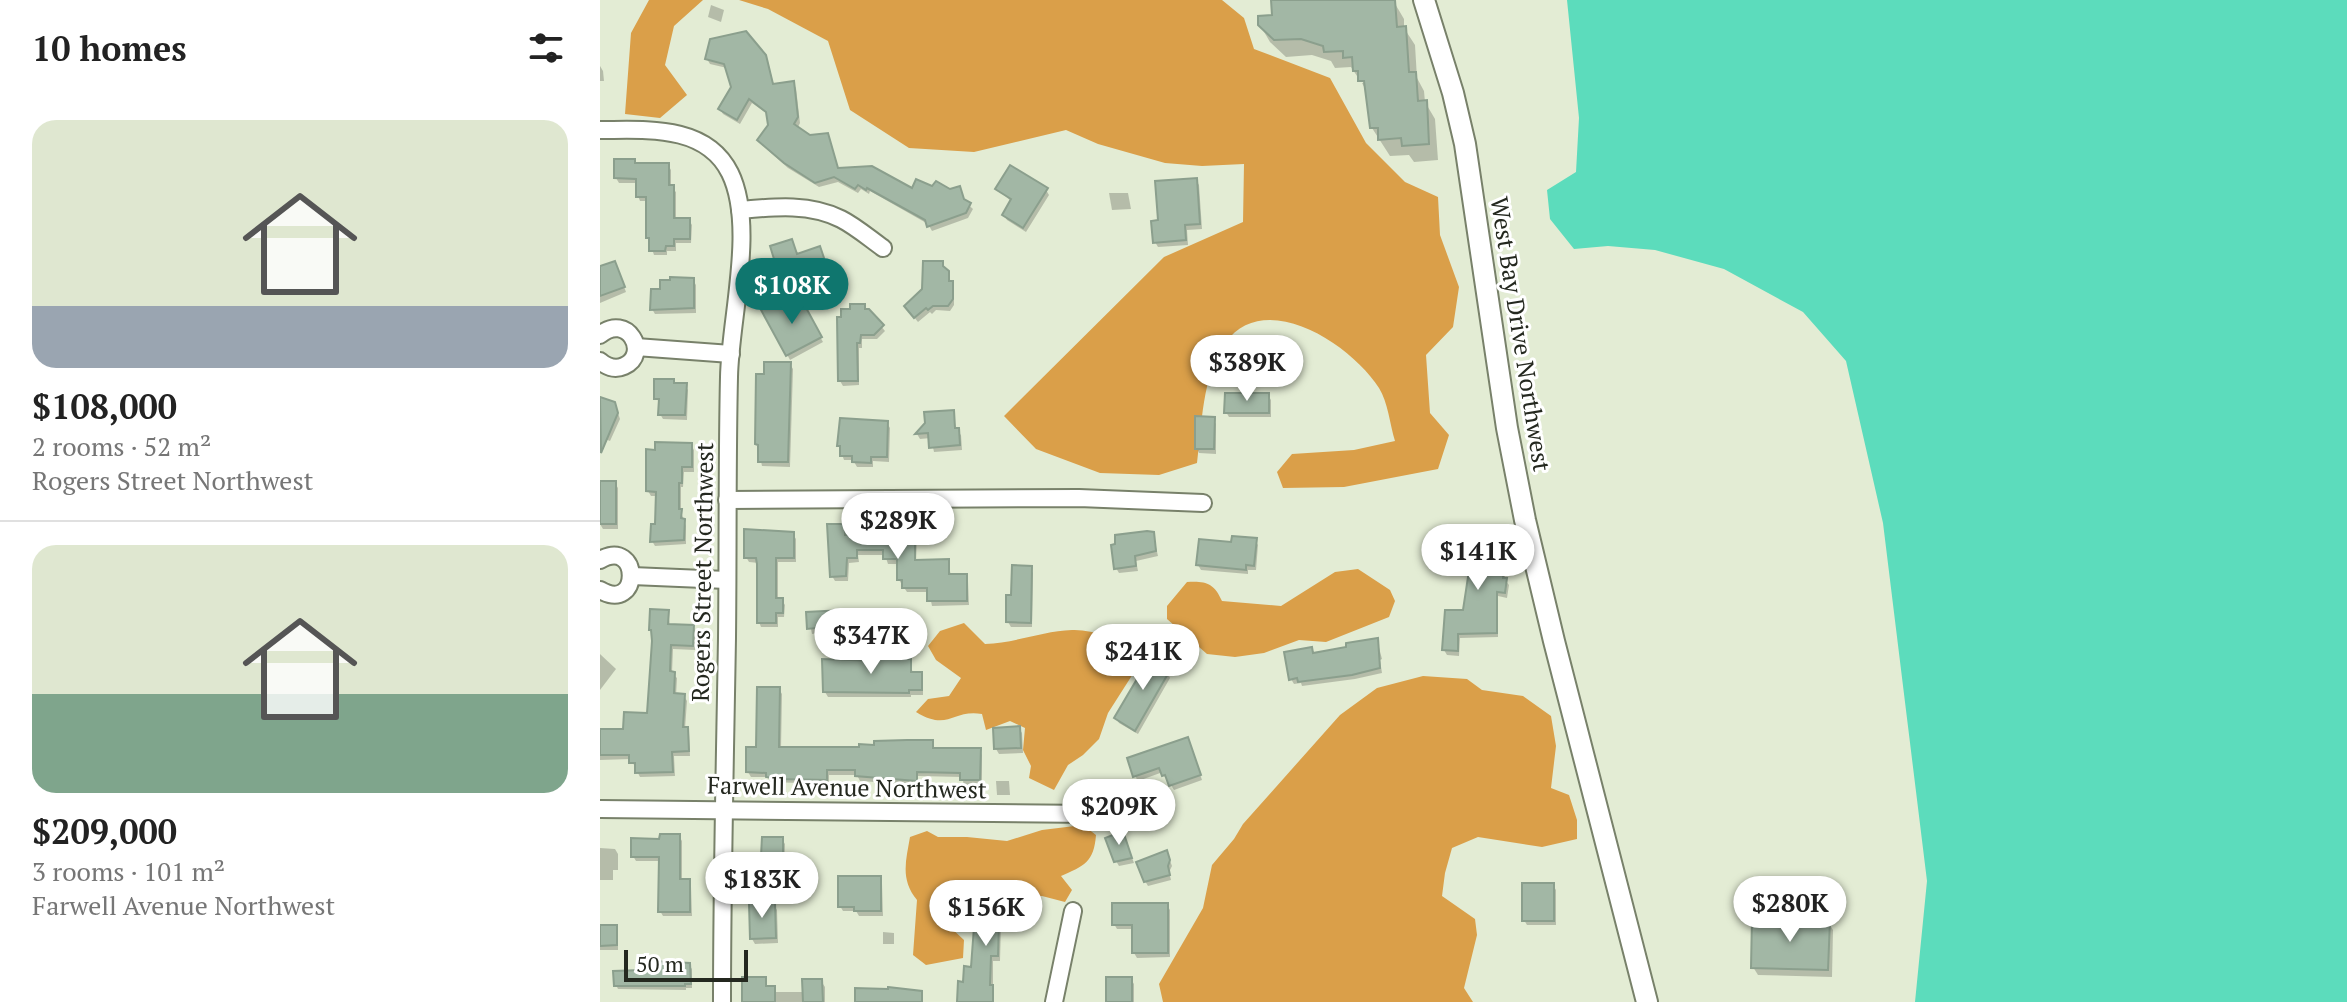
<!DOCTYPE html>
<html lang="en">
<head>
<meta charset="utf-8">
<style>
	body { margin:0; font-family:"PT Serif",serif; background:#f2f2f2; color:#222; height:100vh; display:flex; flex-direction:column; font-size:30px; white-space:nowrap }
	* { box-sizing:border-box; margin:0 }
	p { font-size:26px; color:#767676 }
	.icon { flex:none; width:44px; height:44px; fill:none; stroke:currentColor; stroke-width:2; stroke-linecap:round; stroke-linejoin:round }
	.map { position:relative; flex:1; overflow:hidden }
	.sheet { display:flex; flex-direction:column; background:#fff; width:600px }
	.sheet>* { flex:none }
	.scale { position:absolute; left:24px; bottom:20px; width:124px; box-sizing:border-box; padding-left:8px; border:4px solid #24281f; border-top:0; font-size:22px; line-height:28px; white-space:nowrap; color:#24281f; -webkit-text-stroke:6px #fff; paint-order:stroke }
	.price { position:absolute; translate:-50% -68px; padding:0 18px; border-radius:28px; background:#fff; color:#222; font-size:26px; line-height:52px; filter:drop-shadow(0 2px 4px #0008) }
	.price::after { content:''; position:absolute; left:50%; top:48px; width:24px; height:18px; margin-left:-12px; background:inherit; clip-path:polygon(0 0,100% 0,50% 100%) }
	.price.active { background:#0f766e; color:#fff }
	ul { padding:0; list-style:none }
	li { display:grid; align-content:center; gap:16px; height:424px; padding:0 32px }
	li+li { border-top:2px solid #e0e0e0 }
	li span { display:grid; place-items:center; height:248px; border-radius:24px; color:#555 }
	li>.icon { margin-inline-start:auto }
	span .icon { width:144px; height:144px; fill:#fffc; stroke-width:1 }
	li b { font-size:34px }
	h2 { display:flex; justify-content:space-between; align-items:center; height:96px; padding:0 32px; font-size:34px }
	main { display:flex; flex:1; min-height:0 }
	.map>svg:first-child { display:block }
	.forest { fill:#da9f49 }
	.water { fill:#5cdcbc }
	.shadow { fill:#0003 }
	.building { fill:#a2b7a5; stroke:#8b9f8d; stroke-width:2 }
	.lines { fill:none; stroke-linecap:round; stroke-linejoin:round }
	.minor-casing { stroke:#78816a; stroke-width:20 }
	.tertiary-casing { stroke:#78816a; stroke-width:24 }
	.minor { stroke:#fff; stroke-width:16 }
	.tertiary { stroke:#fff; stroke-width:20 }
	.labels { text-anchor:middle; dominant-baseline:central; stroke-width:6; stroke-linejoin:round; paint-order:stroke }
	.street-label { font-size:24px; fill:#24281f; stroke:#fff }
</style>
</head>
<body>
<main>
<section class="sheet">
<h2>10 homes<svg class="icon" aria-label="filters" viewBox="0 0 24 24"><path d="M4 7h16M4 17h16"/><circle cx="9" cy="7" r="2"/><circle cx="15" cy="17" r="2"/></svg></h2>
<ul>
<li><span style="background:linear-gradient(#dfe7d0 75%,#9aa5b1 0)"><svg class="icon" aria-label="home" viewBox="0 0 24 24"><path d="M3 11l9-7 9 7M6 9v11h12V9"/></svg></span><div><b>$108,000</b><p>2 rooms · 52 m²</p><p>Rogers Street Northwest</p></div></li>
<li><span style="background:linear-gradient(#dfe7d0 60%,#7fa58c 0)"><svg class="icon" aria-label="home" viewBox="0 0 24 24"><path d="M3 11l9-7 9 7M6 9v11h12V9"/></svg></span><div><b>$209,000</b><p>3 rooms · 101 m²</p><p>Farwell Avenue Northwest</p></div></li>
</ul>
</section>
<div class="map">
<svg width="1747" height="1002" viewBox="0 0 1747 1002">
	<rect width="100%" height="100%" fill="#e3ecd4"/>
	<g class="forest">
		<polygon points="49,0 103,0 74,26 65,65 87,95 60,118 25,114 31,33"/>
		<path d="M139 0H622L644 18 654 49 730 78 766 143 805 182 838 197 840 235 859 287 853 327 826 355 830 413 849 435 838 469 744 487 683 488 677 472 692 454 754 450 795 441C790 425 788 402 779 388 752 345 665 287 625 343 602 376 602 425 597 463L559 475 500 473 436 449 404 416 564 257 643 222 644 164 602 166 565 163 498 144 466 130 374 152 309 148 250 110 228 41 168 9Z"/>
		<path d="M758 569 790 590 795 601 789 617 726 642 699 640 664 653 635 657 607 654 567 619V606L587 582C606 581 614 583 622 601L681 606 735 572Z"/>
		<path d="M364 623 385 644C415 643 443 631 472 630 493 629 518 641 541 642L545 655 508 713 499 739 483 755 468 765 454 790 429 778 431 766 423 750 425 728 410 721 386 730 382 714C352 709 349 732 316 712L328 699 349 696 361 678 336 660 328 646 340 631Z"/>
		<polygon points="823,676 867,679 882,690 923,696 951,716 956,746 951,788 969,795 977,820 977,839 942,847 878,837 852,848 845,873 842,896 875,919 877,935 864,988 873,1002 563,1002 559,984 603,908 612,865 634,839 643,824 740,715 777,688"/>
		<path d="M483 825 496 835C494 862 484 866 461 876L472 890 465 902 442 896 415 898 353 886 334 912 364 940 363 958 326 965 313 955 317 900C300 879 306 861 310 837L327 831 338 837H367L407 841 442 830Z"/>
	</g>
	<polygon class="water" points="967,0 1747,0 1747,1002 1315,1002 1327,881 1283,523 1246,361 1203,312 1124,269 1055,250 1008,246 974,249 950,219 947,190 976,172 979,118"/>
	<g class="shadow">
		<polygon points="673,0 794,2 804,19 804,28 815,45 817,78 824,91 825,102 835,119 838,160 814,162 809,155 790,156 772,128 767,92 762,83 774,81 761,79 761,82 751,67 735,68 731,61 712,55 686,57 670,42 660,25 674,17"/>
		<polygon points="111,5 124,10 121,22 108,17"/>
		<polygon points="107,59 168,62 174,86 193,83 196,88 200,123 197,129 210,137 230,140 239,170 312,191 364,201 373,209 368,218 332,231 328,224 270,191 269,194 261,189 258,193 238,182 219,187 188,168 162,145 159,140 170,126 169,115 152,103 140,124 123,114 120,109 133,87 127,68 110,64"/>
		<polygon points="0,66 3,71 4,81 0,81"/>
		<polygon points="36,165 68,165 71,170 71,187 76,192 76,220 89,220 92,225 91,243 76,243 76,251 67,251 67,255 54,255 48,237 48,201 40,201 38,196 38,183 19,183 16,178"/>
		<polygon points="596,180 599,185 602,229 587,230 588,245 558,247 555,242 560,222"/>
		<polygon points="397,189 446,190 449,195 426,232 407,220 404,215 412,202"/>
		<polygon points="509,193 528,193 531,209 512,210"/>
		<polygon points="342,263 354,288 354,305 350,311 336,310 332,314 330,312 318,322 309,311"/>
		<polygon points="0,268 17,268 26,292 0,303"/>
		<polygon points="235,277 236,280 185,293 183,290"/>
		<polygon points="93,280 96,285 96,313 55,314 52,309"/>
		<polygon points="203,306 223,342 190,360 164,311"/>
		<polygon points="264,306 285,331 277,339 262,339 262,348 259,348 259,385 243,386 240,381"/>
		<polygon points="190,364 193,369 190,467 162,466 157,444 166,376"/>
		<polygon points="75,385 85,385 88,390 87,420 63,419 60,414 60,403 56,398"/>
		<polygon points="668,395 671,400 671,417 629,417 626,412"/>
		<polygon points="0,400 17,410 20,419 10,441 0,437"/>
		<polygon points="353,412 356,430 361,435 362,450 334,452 331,438 320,439 317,434 327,424"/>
		<polygon points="613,419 616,424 616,454 599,453 597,448"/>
		<polygon points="287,423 290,428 289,462 273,461 273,467 257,467 253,460 244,460 239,446"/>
		<polygon points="91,445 94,450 94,472 84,472 83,487 81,487 81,512 86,526 86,544 55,546 52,541 57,526 57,496 51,496 48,491"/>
		<polygon points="0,483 15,483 18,488 18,529 3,529 0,524"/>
		<polygon points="244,526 247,537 314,532 317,537 316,562 348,561 351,576 366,576 368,581 369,605 332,606 329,592 307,592 299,580 299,564 288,564 285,555 258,555 259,562 249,563 248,581 235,581 232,576"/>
		<polygon points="193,534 196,539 196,562 178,562 178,600 182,600 185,605 184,617 178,617 178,627 161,627 159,622 159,563 149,562 146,557"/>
		<polygon points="553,534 558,556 536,561 538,571 519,573 516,568"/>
		<polygon points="898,537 901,542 899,556 905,562 905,580 909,585 907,598 898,596 898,637 860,638 859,656 847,655 844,650 865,612 871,568 867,568 864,563 873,552"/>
		<polygon points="655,540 658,545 656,570 648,570 648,574 601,570 598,565 633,544"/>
		<polygon points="430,568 433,573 432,627 411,627 408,622"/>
		<polygon points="68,612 70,626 93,627 96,632 95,650 73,649 72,673 77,678 76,696 84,696 87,701 85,729 89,734 90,756 74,756 75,776 40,777 31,759 0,760 0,731 25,731 49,716"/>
		<polygon points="242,612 246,629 212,634 208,614"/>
		<polygon points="777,640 782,659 780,660 782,673 755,679 702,686 701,683 694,684 691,679 714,655"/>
		<polygon points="0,654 16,669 0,690"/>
		<polygon points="296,656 298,661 310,661 313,674 320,674 323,679 323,695 311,695 311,697 228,697 225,692"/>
		<polygon points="567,662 570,667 567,672 570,678 538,734 519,723 516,718"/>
		<polygon points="179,689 182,694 181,749 261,749 332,742 334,750 380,750 382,755 382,785 364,785 362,777 318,776 318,785 260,781 257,775 229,775 229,784 170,782 168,777 151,777 148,772"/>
		<polygon points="419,728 422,733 423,753 399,754 396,749"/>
		<polygon points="590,745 602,780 574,790 563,772 538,781 535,776"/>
		<polygon points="396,781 409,781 410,795 397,795"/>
		<polygon points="79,836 82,841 82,881 88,881 91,886 92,916 63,916 60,911 61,861 36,861 33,856 61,841"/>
		<polygon points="182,839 185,844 184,880 165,879 162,874"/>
		<polygon points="525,839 534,863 519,866 516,861"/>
		<polygon points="0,848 15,849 18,854 18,870 13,870 13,880 0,880"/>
		<polygon points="569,858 572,866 569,872 571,880 548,886 545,881"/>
		<polygon points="280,878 282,883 283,916 259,916 256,911 243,911 240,906"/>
		<polygon points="953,885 956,890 956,925 927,925 924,920"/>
		<polygon points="378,902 423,904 426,909 425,926 401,925 400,961 393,961 393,1002 359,1002 373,969"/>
		<polygon points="174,905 177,910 178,943 155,944 152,939"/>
		<polygon points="567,905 570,910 570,957 537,958 534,953 534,929 517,929 514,924"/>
		<polygon points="1228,922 1233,930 1232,977 1158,975 1153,967"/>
		<polygon points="0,927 15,927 18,932 18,950 0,950"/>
		<polygon points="283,932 294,933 294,944 283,944"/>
		<polygon points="89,965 92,969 92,988 86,988 86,990 18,989 16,985 45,972"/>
		<polygon points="165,979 168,988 174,988 176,992 204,992 221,981 225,987 225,1002 144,1002"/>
		<polygon points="531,979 534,984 534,1002 508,1002"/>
	</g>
	<g class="building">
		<polygon points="671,0 795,0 797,27 806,26 809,72 816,72 818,101 827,100 829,144 802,146 801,138 778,140 778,128 770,128 764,81 758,81 758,71 753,71 752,57 743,58 743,51 724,52 723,46 701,39 674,40 658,25 658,16 672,15"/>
		<polygon points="146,31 166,55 173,84 194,81 198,117 194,124 210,135 228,133 238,168 272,166 312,188 316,179 332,186 336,181 350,189 360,186 364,199 371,203 366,213 327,227 325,220 267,188 266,190 258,185 255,189 234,177 215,183 184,163 157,140 168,125 166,112 149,99 137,120 118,109 131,87 124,64 105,59 110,39"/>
		<polygon points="14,159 35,159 35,163 69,163 69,185 74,185 74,218 90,218 90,239 74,239 74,246 66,246 65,251 49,251 49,238 46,238 46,197 36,197 36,179 14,178"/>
		<polygon points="410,165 448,188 423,228 402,215 411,199 395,189"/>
		<polygon points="597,178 600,224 585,225 586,240 553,243 551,221 558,220 555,181"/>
		<polygon points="192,239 197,254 220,246 224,258 220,267 236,274 180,289 175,273 178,272 170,246"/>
		<polygon points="15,261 25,287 0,296 0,266"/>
		<polygon points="323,261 343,261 343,266 349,271 349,281 353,281 353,299 348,306 333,306 328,310 326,308 314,318 304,306 322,289"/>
		<polygon points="70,277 94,278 94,308 50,310 51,289 60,289 60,280 70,280"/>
		<polygon points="172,304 204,304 222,337 186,356 161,310"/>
		<polygon points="250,304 265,304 265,309 269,309 284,325 274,335 261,335 260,343 257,343 258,381 238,381 237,317 241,317 241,309 250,309"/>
		<polygon points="164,362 191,362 188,462 158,462 158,445 155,444 156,374 164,374"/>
		<polygon points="54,379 74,379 74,383 87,383 85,415 58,415 59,399 54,399"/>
		<polygon points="625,393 669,393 669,413 624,413"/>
		<polygon points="0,397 15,402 18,413 1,453"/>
		<polygon points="354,410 355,428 359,428 360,445 329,448 328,433 315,434 325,423 324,412"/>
		<polygon points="595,416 615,417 614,449 595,449"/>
		<polygon points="240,418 288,421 287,457 271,457 271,463 252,462 252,456 240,456 240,446 237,446"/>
		<polygon points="55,442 92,443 92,467 82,467 82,483 79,483 79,509 82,509 81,518 85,519 84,540 50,542 51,524 55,524 56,492 46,491 46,449 55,450"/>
		<rect x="0" y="481" width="16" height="43"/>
		<polygon points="227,524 245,524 245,535 276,534 276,528 315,530 315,560 349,559 349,574 367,574 367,601 327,601 327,588 302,588 302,580 297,580 297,559 283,559 283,550 257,550 257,558 247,558 246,576 230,577"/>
		<polygon points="144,529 194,532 194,558 176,558 176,598 183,598 183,613 176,613 176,623 157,623 157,564 156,558 144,558"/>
		<polygon points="547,531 554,532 556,551 535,556 536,566 514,569 511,545 515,544 515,535"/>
		<polygon points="874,531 899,535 897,554 903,555 903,578 907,578 905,593 897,592 897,633 858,634 858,651 842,650 845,610 863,610 870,564 862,563 864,549 872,550"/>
		<polygon points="632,536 657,538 654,566 646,565 646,570 596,565 599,539 631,542"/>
		<polygon points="412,565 432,566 431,623 406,622 406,595 411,595"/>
		<polygon points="50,609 69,610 68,624 94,625 93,646 71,645 70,671 75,672 74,693 85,694 83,727 88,727 89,751 72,752 73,772 35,773 35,763 29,763 29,755 0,755 0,729 23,729 24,712 47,713 52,641 51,630 49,630"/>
		<polygon points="244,610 245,625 207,629 206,612"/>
		<polygon points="778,638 780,668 752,675 698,682 697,678 689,680 684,652 712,647 713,653 746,647 746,643"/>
		<polygon points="553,652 568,661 564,669 569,672 535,731 514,718"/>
		<polygon points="278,654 297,654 297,659 311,659 311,672 322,672 322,690 309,690 309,693 223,692 222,659 278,661"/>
		<polygon points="157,687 180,687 179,747 259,747 259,744 274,745 274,741 307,740 333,740 333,748 381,748 380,780 360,780 360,773 317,772 317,781 255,776 255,770 227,770 227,780 178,779 166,777 166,773 146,772 146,747 156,747"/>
		<polygon points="420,726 421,748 394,749 393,728"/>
		<polygon points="588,737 601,775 569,786 565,775 562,776 559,768 533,777 527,758"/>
		<polygon points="523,831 532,858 514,862 505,838"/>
		<polygon points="60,834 80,834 80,879 90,879 90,912 58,912 59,857 31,857 31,838 59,839"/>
		<polygon points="162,837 183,837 183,875 160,875"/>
		<polygon points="567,850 570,860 568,866 570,875 544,882 536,862"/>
		<polygon points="238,876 281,876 281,911 254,911 254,907 238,907"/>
		<rect x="922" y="883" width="32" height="38"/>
		<polygon points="376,900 424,902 423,922 399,921 398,956 391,956 390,985 393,985 393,1002 357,1002 358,981 363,982 364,966 371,967"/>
		<polygon points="175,902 176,938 150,939 149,903"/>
		<polygon points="512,903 568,903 568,953 532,953 532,925 512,925"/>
		<polygon points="1152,918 1230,920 1228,970 1151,968"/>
		<polygon points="0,925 17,925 17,945 0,946"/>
		<polygon points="52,961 90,963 91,984 85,984 85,986 14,986 13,971 43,970 43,963 52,963"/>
		<polygon points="142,977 166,977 166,986 175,986 175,1002 142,1002"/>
		<rect x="506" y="977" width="26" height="25"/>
		<polygon points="202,979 222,979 223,1002 203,1002"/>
		<polygon points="288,987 322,991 322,1002 255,1002 255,988 288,989"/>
	</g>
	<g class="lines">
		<g class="minor-casing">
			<g id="minor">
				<path d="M0 130C45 130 106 124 130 173 156 226 130 319 129 377 127 464 128 551 127 638 125 759 122 881 122 1002"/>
				<path d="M140 210C173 207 210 203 241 219 255 226 269 238 283 248"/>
				<path d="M0 335C27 312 51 354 24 366 15 370 7 367 0 361"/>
				<polyline points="36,347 131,354"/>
				<polyline points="127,500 479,498 603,503"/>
				<path d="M0 560C41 537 41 614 0 590"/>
				<polyline points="32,576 127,580"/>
				<polyline points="0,809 493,814"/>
				<polyline points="454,1002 473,911"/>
			</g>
		</g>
		<g class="tertiary-casing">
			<polyline id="tertiary" points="824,0 853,93 865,144 907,428 925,520 954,641 1047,1002"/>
		</g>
		<use href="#minor" class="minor"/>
		<use href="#tertiary" class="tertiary"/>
	</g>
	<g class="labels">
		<g class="street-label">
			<text transform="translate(921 334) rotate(81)">West Bay Drive Northwest</text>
			<text transform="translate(102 572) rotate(-89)">Rogers Street Northwest</text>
			<text transform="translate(247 787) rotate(1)">Farwell Avenue Northwest</text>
		</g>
	</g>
</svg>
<div class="scale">50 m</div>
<b class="price active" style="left:192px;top:326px">$108K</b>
<b class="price" style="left:647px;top:403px">$389K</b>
<b class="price" style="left:298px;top:561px">$289K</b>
<b class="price" style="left:878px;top:592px">$141K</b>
<b class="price" style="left:271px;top:676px">$347K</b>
<b class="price" style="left:543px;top:692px">$241K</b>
<b class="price" style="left:519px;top:847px">$209K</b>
<b class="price" style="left:162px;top:920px">$183K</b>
<b class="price" style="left:1190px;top:944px">$280K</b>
<b class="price" style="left:386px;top:948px">$156K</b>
</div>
</main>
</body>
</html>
